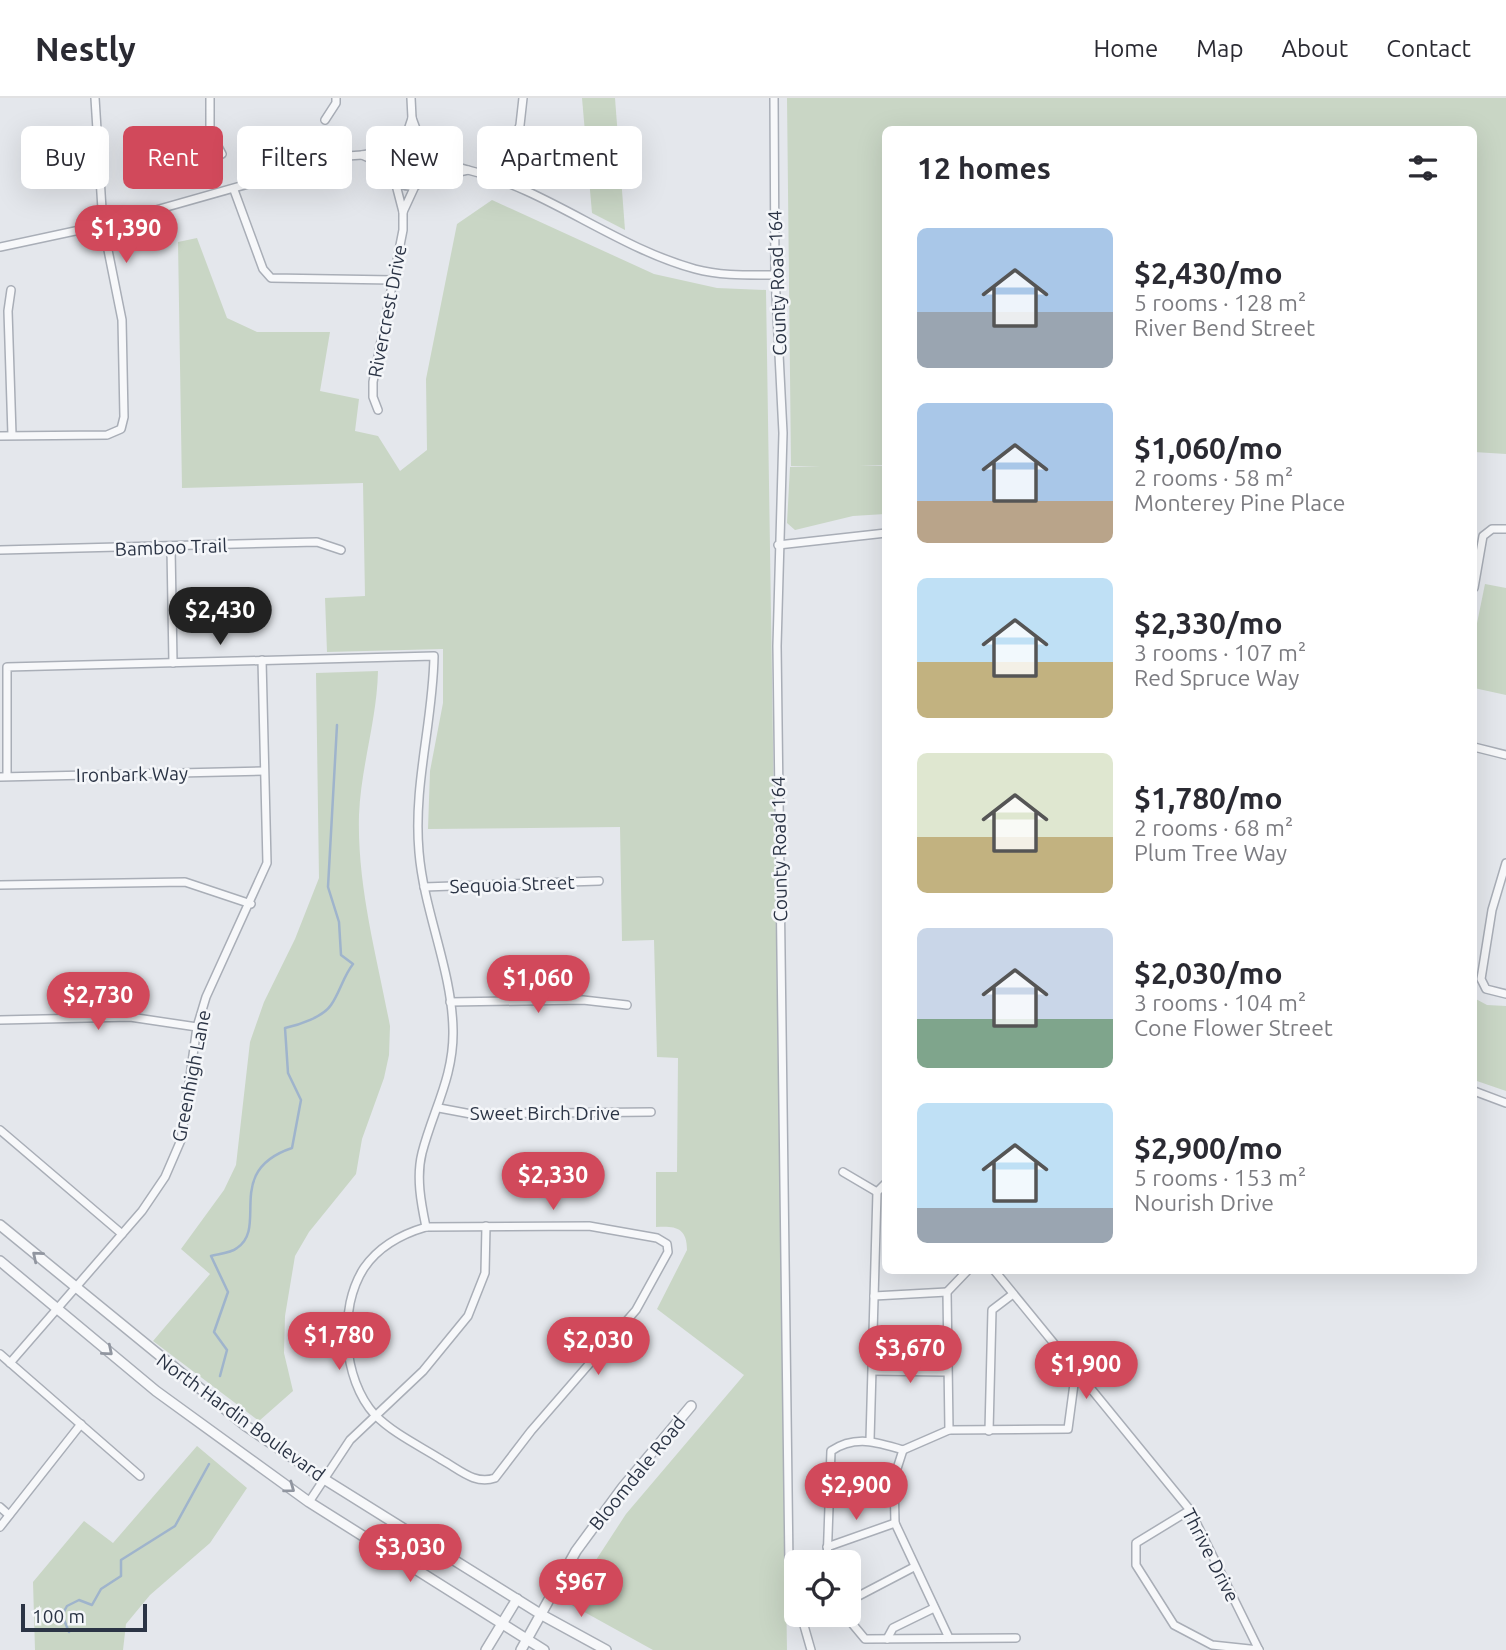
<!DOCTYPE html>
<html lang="en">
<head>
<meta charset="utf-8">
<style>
	body { margin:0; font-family:Ubuntu,sans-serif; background:#f7f7f7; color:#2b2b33; height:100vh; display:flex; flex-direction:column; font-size:26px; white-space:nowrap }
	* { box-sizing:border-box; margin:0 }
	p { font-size:23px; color:#7c7c81 }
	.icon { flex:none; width:38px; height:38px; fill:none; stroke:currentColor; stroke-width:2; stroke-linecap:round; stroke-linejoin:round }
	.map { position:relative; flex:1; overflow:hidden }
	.drawer { position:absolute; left:882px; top:28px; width:595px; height:1148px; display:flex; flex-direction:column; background:#fff; border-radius:10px; box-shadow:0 7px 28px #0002 }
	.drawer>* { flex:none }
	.guide { position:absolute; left:21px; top:28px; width:665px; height:63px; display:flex; gap:14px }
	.controls { position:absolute; left:784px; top:1452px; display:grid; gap:14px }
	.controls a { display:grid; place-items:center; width:77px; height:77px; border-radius:10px; background:#fff; box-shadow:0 7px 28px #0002; font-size:35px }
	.scale { position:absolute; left:21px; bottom:18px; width:126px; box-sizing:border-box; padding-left:7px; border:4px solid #2b3445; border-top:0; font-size:19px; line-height:24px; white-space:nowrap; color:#2b3445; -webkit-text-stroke:5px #f4f6f9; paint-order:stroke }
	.price { position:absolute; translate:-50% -60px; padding:0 16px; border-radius:24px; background:#d1495b; color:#fff; font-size:23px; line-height:46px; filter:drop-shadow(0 2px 4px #0008) }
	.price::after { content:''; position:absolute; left:50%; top:42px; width:21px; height:16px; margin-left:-10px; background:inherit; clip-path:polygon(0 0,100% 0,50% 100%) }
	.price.active { background:#222; color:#fff }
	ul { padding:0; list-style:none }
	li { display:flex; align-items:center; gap:21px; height:175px; padding:0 35px }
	li span { display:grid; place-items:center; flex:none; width:196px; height:140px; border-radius:10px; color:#555 }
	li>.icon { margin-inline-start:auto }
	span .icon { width:84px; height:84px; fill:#fffc; stroke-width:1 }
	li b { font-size:30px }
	h2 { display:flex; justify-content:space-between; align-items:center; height:84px; padding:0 35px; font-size:30px }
	.tag { padding:0 24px; border-radius:10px; background:#fff; box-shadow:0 7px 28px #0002; font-size:24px; line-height:63px }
	.tag.active { background:#d1495b; color:#fff }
	header { display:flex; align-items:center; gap:42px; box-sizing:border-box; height:98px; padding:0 35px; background:#fff; border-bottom:2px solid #e1e1e2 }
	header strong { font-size:33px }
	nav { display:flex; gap:38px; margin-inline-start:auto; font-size:24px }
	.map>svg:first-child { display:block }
	.green { fill:#c9d6c5 }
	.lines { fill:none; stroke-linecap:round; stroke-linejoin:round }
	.stream { stroke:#9fb4cc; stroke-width:2.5 }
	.minor-casing { stroke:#a9aeb7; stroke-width:10 }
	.tertiary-casing { stroke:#a9aeb7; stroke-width:12 }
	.minor { stroke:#f7f8fa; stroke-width:7 }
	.tertiary { stroke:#f7f8fa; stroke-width:9 }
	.oneway { stroke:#9196a0 }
	.labels { text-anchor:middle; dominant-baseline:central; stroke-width:5; stroke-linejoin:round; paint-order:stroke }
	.street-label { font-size:19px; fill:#2b3445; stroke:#f4f6f9 }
</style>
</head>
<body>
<header>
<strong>Nestly</strong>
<nav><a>Home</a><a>Map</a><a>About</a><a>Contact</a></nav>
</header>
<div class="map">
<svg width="1506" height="1552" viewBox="0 0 1506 1552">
	<rect width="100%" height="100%" fill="#e4e7ec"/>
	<g class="green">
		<polygon points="582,0 615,0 625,132 592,115"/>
		<polygon points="787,0 1506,0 1506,356 1474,354 1474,32 886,32 885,367 860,367 885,368 885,416 853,418 795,432 787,425 790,369 821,368 791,368"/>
		<path d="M492 102 654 176 717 190 766 192 787 1552H653L568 1505 626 1416 744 1277 657 1211 687 1152C687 1129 675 1128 656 1129V1074H677L678 960 657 959 654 842 622 843 620 729 428 731 430 673 443 605V551L327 554 325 500 365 498 363 385 182 390 178 144 197 140 227 220 257 234H330L320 293 359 301 355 333 378 338 400 373 427 352 426 281 457 126Z"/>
		<polygon points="1485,486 1506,490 1506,597 1474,590 1474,540"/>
		<path d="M378 573C377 622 361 668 359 717 357 788 377 859 390 928L389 957 384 980 362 1041 356 1076 309 1134 295 1158 285 1218 284 1255 293 1293 259 1323 153 1243 210 1176 181 1151 224 1092 236 1067 250 944 264 904 295 841 319 780 316 575Z"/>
		<polygon points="1474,900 1487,907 1506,908 1506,993 1474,982"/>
		<polygon points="197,1348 247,1390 210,1445 150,1497 126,1526 123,1552 35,1552 33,1484 84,1423 113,1445"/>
	</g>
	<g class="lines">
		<g class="stream">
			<path d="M220 1278 227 1252 214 1234 228 1194 211 1158C219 1156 231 1155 237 1150 269 1129 223 1073 292 1050L301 1002 288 975 285 930C299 927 323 919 331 907 340 894 343 879 353 866L341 857 339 824 328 789 337 627"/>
			<polyline points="69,1534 62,1517 67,1508 79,1502 92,1507 101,1491 121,1478 121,1462 175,1428 209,1366"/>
		</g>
		<g class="minor-casing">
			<g id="minor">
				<polyline points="210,0 210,33 222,56"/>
				<polyline points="411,0 412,20"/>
				<polyline points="774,0 775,177 783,335 777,548 789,1468 796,1502"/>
				<polyline points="325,22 336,5 336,0"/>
				<circle cx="410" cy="67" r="21"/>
				<polyline points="403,47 412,20 423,50"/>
				<polyline points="389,69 362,57 396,51"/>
				<path d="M468 72C548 92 615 149 695 171 721 178 747 177 775 177"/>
				<polyline points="500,80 520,27 523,0"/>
				<polyline points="427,81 468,72 431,61"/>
				<polyline points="395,83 403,114 415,88"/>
				<polyline points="234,92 263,171 271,180 393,182"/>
				<polyline points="0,149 103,127 347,58 362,57"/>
				<polyline points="11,192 8,213 12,337"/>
				<polyline points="378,312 373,299 373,284 403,132 403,114"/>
				<polyline points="0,338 107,337 121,331 124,319 122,222 103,127 95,0"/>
				<polyline points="778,447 886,435"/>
				<polyline points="171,450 173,565"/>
				<polyline points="0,452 317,444 341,452"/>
				<polyline points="1474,490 1483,438 1492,431 1506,431"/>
				<polyline points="1474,649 1506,657"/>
				<path d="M7 678V569L434 558C433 624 413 687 419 754 424 814 452 872 453 932 454 979 433 1012 422 1055 416 1079 421 1105 426 1129"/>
				<polyline points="0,679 264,673"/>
				<polyline points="1506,765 1492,812 1481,881 1486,891 1506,896"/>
				<polyline points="0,787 185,784 251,806"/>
				<polyline points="424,789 599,783"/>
				<polyline points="450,904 583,902 627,907"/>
				<polyline points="0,922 130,919 197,929"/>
				<polyline points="1474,993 1506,1005"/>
				<polyline points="439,1010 471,1016 651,1014"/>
				<polyline points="0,1032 122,1136"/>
				<polyline points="843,1074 877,1094"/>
				<path d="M589 1128 657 1140 667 1146 668 1154 636 1212 531 1333 495 1380C475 1387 460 1372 442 1362 420 1348 394 1336 375 1317 342 1281 338 1210 364 1170 379 1148 402 1136 426 1129Z"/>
				<polyline points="994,1172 1190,1412 1259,1552"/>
				<polyline points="874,1198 947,1194"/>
				<polyline points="0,1256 140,1378"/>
				<polyline points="10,1265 142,1113 165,1079 181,1042 197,929 206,899 267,765 262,562"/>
				<polyline points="873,1273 947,1274"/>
				<polyline points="949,1332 947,1194 968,1172"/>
				<polyline points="989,1333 992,1212 1013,1196"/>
				<polyline points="870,1342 877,1094 886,1085"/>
				<polyline points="903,1352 949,1332 1068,1331 1076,1271"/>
				<polyline points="903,1352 894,1380 895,1425 949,1540"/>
				<polyline points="309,1404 350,1342 423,1273 468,1218 485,1175 486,1128"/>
				<polyline points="0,1409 9,1417"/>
				<polyline points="1190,1412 1136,1445 1136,1467 1174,1527 1212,1547 1259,1552"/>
				<polyline points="0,1429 81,1326"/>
				<polyline points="827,1449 895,1425"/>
				<path d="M827 1465 831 1353C855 1337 877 1344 903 1352"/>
				<polyline points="849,1503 914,1469"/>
				<polyline points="801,1517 811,1552"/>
				<polyline points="845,1517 865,1541 1016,1540"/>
				<polyline points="887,1541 893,1530 934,1510"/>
			</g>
		</g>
		<g class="tertiary-casing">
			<g id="tertiary">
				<polyline points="0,1127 246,1328 324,1381 542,1517 606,1552"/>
				<polyline points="0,1163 156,1293 309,1404 544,1552"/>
				<polyline points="486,1552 517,1501"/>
				<polyline points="521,1552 576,1453 623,1389 691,1308"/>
			</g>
		</g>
		<use href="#minor" class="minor"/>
		<use href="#tertiary" class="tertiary"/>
	</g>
	<defs><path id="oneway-chevron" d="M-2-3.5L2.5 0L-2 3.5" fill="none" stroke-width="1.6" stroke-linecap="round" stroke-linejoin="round" transform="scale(1.75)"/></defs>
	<g class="oneway">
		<use href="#oneway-chevron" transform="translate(37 1158) rotate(-140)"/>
		<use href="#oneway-chevron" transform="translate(108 1253) rotate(40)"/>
		<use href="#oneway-chevron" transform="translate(290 1390) rotate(36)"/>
	</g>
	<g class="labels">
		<g class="street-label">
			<text transform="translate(777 185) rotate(-92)">County Road 164</text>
			<text transform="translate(387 213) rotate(-79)">Rivercrest Drive</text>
			<text transform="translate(171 449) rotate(-2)">Bamboo Trail</text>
			<text transform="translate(132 676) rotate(-1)">Ironbark Way</text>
			<text transform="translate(779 751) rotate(-91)">County Road 164</text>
			<text transform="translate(512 786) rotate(-2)">Sequoia Street</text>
			<text transform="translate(191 978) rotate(-79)">Greenhigh Lane</text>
			<text x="545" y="1015">Sweet Birch Drive</text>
			<text transform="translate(241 1319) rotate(36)">North Hardin Boulevard</text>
			<text transform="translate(637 1375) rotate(-51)">Bloomdale Road</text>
			<text transform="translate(1211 1457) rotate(63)">Thrive Drive</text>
		</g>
	</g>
</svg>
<div class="controls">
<a><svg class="icon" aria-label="locate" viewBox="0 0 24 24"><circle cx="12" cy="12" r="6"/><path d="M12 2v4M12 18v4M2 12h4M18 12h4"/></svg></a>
</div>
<div class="scale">100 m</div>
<b class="price" style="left:126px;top:167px">$1,390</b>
<b class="price active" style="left:220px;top:549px">$2,430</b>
<b class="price" style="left:538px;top:917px">$1,060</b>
<b class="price" style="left:98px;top:934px">$2,730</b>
<b class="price" style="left:553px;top:1114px">$2,330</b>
<b class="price" style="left:339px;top:1274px">$1,780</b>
<b class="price" style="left:598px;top:1279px">$2,030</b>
<b class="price" style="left:910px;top:1287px">$3,670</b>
<b class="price" style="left:1086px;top:1303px">$1,900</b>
<b class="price" style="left:856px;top:1424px">$2,900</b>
<b class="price" style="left:410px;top:1486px">$3,030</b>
<b class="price" style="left:581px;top:1521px">$967</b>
<div class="guide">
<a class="tag">Buy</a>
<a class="tag active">Rent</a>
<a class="tag">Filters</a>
<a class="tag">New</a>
<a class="tag">Apartment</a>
</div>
<section class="drawer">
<h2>12 homes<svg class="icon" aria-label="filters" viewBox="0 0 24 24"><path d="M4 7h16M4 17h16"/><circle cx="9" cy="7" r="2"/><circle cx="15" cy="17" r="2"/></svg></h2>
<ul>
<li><span style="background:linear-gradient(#a9c7e8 60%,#9aa5b1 0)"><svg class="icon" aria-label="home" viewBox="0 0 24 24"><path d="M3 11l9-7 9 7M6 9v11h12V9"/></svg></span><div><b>$2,430/mo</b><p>5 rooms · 128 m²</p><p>River Bend Street</p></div></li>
<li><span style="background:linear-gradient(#a9c7e8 70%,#b9a48a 0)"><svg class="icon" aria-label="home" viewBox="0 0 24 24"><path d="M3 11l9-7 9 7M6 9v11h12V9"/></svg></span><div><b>$1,060/mo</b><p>2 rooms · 58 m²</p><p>Monterey Pine Place</p></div></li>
<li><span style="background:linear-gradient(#bfe0f5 60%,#c2b280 0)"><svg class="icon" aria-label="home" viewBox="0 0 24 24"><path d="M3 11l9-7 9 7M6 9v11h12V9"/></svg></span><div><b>$2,330/mo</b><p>3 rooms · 107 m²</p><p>Red Spruce Way</p></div></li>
<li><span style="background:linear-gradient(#dfe7d0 60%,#c2b280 0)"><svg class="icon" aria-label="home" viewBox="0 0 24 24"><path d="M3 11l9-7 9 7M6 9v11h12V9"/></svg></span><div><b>$1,780/mo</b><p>2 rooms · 68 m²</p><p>Plum Tree Way</p></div></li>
<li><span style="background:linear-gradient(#c9d6e8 65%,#7fa58c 0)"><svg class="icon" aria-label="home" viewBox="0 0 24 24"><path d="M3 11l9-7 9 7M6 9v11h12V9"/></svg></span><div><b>$2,030/mo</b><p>3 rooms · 104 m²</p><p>Cone Flower Street</p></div></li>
<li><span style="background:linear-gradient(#bfe0f5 75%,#9aa5b1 0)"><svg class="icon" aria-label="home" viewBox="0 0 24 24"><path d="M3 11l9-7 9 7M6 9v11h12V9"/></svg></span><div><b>$2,900/mo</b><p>5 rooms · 153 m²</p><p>Nourish Drive</p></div></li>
</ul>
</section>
</div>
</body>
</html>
